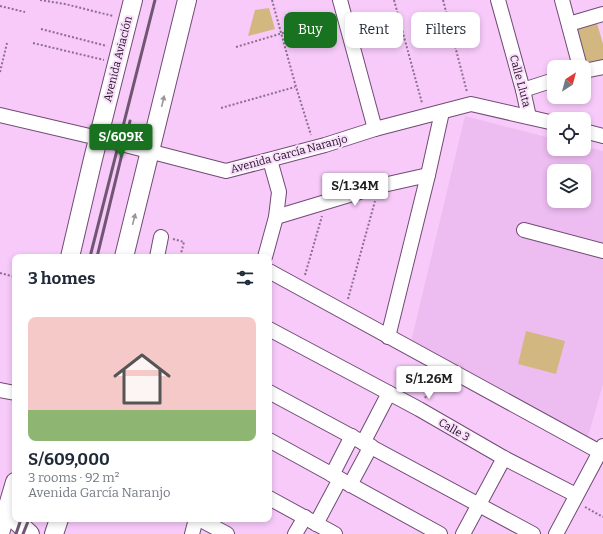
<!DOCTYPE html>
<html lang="en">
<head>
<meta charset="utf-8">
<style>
	body { margin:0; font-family:Bitter,serif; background:#f6f6f7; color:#1f2937; height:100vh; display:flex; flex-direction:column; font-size:15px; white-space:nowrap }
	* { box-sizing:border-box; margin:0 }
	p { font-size:13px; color:#747a83 }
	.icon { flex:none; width:22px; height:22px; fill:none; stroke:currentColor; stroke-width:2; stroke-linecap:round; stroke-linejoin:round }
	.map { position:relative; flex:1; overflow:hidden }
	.details { position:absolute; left:12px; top:254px; width:260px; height:268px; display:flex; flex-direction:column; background:#fff; border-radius:8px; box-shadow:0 2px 6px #0003 }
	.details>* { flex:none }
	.hud { position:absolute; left:284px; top:12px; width:259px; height:36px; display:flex; gap:8px }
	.needle { width:26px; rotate:36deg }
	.controls { position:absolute; left:547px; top:60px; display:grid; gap:8px }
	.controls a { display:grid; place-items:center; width:44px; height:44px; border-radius:8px; background:#fff; box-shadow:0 2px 6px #0003; font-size:20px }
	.price { position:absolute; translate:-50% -34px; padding:0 9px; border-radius:4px; background:#fff; color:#222; font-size:13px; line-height:26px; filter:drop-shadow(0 1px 2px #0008) }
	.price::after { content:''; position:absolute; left:50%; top:24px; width:12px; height:9px; margin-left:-6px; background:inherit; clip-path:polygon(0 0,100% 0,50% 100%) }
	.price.current { background:#18721f; color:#fff }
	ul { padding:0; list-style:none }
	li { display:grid; align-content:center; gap:8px; height:212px; padding:0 16px }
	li+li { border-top:1px solid #e0e1e3 }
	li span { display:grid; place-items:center; height:124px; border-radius:8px; color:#555 }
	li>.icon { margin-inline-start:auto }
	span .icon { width:72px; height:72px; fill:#fffc; stroke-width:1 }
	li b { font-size:17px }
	h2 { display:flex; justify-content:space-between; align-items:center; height:48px; padding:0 16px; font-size:17px }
	.tag { padding:0 14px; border-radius:8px; background:#fff; box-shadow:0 2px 6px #0003; font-size:14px; line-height:36px }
	.tag.current { background:#18721f; color:#fff }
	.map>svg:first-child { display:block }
	.built { fill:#edbcf1; fill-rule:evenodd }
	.green { fill:#d3b780 }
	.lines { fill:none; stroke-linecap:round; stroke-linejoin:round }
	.minor-casing { stroke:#714b74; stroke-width:16 }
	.major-casing { stroke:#714b74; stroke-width:20 }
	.path { stroke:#8d6e8f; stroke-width:2; stroke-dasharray:2 2; stroke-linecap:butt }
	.minor { stroke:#fff; stroke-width:14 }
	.major { stroke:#fff; stroke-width:18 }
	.rail { stroke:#715673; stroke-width:3 }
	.oneway { fill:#9c949c }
	.labels { text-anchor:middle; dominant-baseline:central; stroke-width:4; stroke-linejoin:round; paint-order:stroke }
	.street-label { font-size:11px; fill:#221223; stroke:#fadffc }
</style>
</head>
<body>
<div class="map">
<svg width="603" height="534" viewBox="0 0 603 534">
	<rect width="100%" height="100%" fill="#f7cafa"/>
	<path class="built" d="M465 116 554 139V149H584V146L603 151V384L587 440 411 342ZM554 171H584V201H554Z"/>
	<g class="green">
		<polygon points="269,8 275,29 248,36 255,10"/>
		<polygon points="596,20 603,44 603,62 585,67 576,27"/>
		<polygon points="526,331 565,341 556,374 518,364"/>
	</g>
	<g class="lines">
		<g class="minor-casing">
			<g id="minor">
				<polyline points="340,0 375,129"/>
				<polyline points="498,0 523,90 529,117"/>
				<polyline points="562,0 580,67"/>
				<polyline points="569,24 603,14"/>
				<polyline points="584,71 603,67"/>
				<polyline points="523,90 554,80"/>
				<polyline points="0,115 98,138 226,171 325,145 375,129 471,104 554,123"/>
				<polyline points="584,131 603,136"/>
				<polyline points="276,217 379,186 428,175"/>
				<polyline points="524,230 603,251"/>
				<polyline points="157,257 161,237"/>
				<polyline points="265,257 276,217 279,192 270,160"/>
				<polyline points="269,271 600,452"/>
				<polyline points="269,329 419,409 504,458 576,495"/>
				<polyline points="388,337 428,175 442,112"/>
				<polyline points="0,390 15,393"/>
				<polyline points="269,392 533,534"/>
				<polyline points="269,440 440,534"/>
				<polyline points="363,443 389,393"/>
				<polyline points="332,475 352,436"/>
				<polyline points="350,485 371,446"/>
				<polyline points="269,498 335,534"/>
				<polyline points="199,519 227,534"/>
				<polyline points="316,524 340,479"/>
				<polyline points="192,534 196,519"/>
				<polyline points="295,534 305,517"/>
				<polyline points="463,534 504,458"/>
				<polyline points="556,534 603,446"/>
			</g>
		</g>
		<g class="major-casing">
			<g id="major">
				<polyline points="70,257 93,159 133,0"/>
				<polyline points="124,257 187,0"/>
				<polyline points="10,501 15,520 30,534"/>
				<polyline points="0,533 15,482"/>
				<polyline points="54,534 59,519"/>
			</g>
		</g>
		<g class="path">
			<polyline points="40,0 65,4 113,16"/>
			<polyline points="272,0 296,87 311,135"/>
			<polyline points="394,0 422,103"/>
			<polyline points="443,0 467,92"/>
			<polyline points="0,6 25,12"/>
			<polyline points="41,29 107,46"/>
			<polyline points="33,43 104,60"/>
			<polyline points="236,47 333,18"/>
			<polyline points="0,72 7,43"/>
			<polyline points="221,108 295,87"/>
			<polyline points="173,239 184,242 180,257"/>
			<polyline points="0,273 15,277"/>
			<polyline points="305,275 322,216"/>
			<polyline points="348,299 375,201"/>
			<polyline points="425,398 437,377"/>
			<polyline points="585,507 603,517"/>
		</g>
		<use href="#minor" class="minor"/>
		<use href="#major" class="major"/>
		<g class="rail">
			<polyline points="90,257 155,0"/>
			<polyline points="97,257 130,121"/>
			<polyline points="16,534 21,519"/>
			<polyline points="23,534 29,519"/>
		</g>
	</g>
	<defs><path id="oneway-solid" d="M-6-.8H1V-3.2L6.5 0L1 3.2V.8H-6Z"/></defs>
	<g class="oneway">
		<use href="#oneway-solid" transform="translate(163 101) rotate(-77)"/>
		<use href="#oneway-solid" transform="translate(134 219) rotate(-76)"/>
	</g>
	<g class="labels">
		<g class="street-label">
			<text transform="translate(118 59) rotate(-76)">Avenida Aviación</text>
			<text transform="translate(520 81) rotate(75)">Calle Lluta</text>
			<text transform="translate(289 154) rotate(-15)">Avenida García Naranjo</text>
			<text transform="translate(454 430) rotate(30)">Calle 3</text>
		</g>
	</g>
</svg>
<div class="controls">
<a><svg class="needle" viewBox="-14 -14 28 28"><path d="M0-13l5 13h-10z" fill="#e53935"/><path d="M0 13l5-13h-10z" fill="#747a83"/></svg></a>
<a><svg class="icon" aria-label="locate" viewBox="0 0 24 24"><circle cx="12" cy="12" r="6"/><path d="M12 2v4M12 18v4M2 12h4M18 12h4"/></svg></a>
<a><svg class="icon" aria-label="layers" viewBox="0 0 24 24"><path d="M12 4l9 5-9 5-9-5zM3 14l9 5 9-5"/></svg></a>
</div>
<b class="price current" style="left:121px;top:158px">S/609K</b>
<b class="price" style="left:355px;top:207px">S/1.34M</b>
<b class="price" style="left:429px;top:400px">S/1.26M</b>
<div class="hud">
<a class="tag current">Buy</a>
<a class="tag">Rent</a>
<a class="tag">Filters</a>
</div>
<section class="details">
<h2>3 homes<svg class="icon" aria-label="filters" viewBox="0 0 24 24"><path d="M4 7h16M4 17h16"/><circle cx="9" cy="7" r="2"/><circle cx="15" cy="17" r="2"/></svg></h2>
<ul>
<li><span style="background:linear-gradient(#f6c9c9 75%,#8fb573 0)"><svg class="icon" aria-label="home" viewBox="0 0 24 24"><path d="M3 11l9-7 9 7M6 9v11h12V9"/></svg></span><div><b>S/609,000</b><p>3 rooms · 92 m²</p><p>Avenida García Naranjo</p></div></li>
</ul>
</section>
</div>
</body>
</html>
